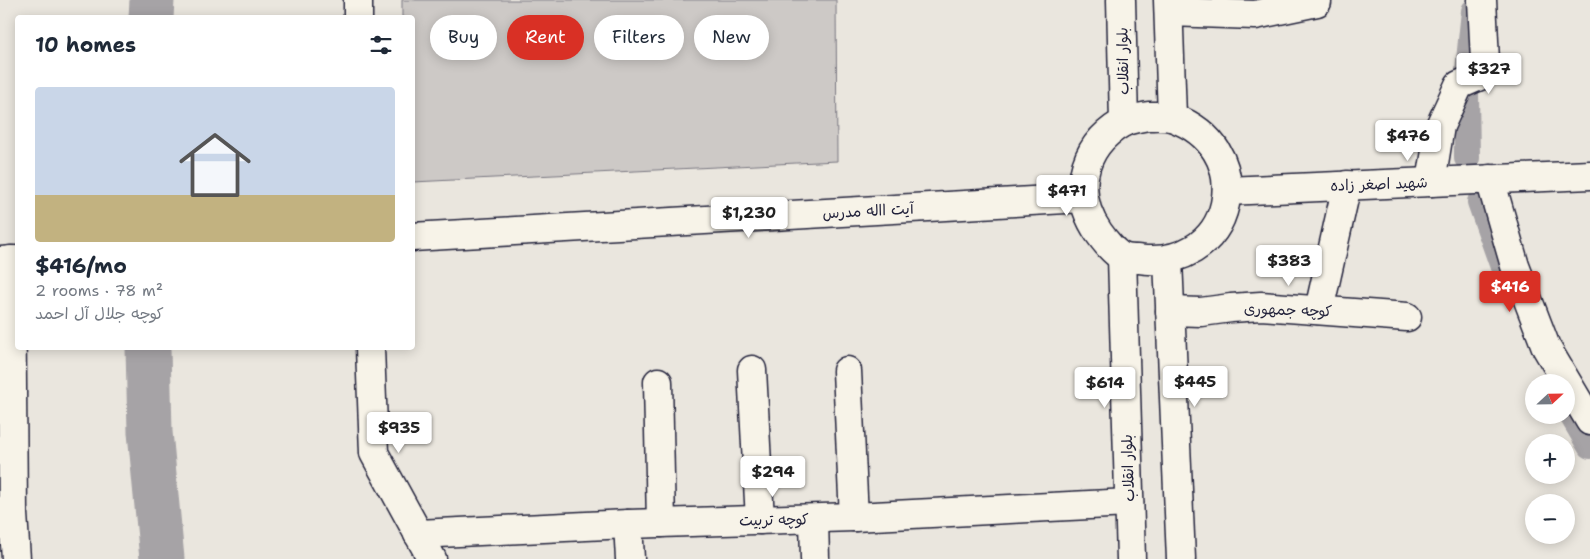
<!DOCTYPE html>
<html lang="en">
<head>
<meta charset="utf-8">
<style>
	body { margin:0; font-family:"Shantell Sans","Playpen Sans Arabic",sans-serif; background:#f6f6f7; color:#1f2937; height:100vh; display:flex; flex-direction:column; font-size:19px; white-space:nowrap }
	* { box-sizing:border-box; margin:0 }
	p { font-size:16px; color:#747a83 }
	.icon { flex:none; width:28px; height:28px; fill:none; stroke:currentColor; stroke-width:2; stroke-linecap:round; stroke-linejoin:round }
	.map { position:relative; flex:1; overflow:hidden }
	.sheet { position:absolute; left:15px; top:15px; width:400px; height:335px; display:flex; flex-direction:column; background:#fff; border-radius:5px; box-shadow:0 2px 12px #0003 }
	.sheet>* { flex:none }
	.hud { position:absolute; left:430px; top:15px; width:475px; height:45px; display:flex; gap:10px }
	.needle { width:32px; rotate:68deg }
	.tools { position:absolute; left:1525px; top:374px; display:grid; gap:10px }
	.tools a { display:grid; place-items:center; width:50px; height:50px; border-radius:50%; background:#fff; box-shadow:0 2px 12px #0003; font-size:25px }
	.price { position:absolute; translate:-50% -42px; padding:0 11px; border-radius:5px; background:#fff; color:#222; font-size:16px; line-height:32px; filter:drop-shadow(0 1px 2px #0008) }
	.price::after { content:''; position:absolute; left:50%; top:30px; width:15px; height:11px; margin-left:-8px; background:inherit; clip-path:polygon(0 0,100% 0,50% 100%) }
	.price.selected { background:#d93025; color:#fff }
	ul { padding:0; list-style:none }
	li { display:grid; align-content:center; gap:10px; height:265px; padding:0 20px }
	li span { display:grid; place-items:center; height:155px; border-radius:5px; color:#555 }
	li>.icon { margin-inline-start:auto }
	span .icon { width:90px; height:90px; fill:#fffc; stroke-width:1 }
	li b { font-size:21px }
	h2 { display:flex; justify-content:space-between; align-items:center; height:60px; padding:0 20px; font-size:21px }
	.chip { padding:0 18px; border-radius:22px; background:#fff; box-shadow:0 2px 12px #0003; font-size:18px; line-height:45px }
	.chip.selected { background:#d93025; color:#fff }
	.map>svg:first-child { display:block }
	.green { fill:#cdc9c6; stroke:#787680 }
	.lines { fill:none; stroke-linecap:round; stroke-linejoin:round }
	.canal { stroke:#a6a3a6; stroke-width:26 }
	.river { stroke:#a6a3a6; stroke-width:45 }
	.minor-casing { stroke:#22223b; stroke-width:31 }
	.major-casing { stroke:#22223b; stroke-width:31 }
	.minor { stroke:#f7f3e8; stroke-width:28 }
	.major { stroke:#f7f3e8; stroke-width:28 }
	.labels { text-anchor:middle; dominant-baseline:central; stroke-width:4.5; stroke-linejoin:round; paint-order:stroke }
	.street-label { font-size:15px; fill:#22223b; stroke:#f7f3e8 }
</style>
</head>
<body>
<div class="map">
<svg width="1590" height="559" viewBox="0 0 1590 559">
	<rect width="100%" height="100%" fill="#eae6de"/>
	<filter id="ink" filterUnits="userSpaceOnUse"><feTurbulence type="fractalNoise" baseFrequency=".02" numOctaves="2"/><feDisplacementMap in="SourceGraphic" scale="10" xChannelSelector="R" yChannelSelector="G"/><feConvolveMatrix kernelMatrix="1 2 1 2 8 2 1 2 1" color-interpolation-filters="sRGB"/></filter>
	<g filter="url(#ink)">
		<polygon class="green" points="402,0 836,0 837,161 413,182 412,18 402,17"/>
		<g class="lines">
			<g class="canal">
				<polyline points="1468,70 1474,11"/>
				<polyline points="1466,93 1467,158"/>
				<polyline points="1480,202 1503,267"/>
				<polyline points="1566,405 1590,446"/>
			</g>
			<g class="river">
				<polyline points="151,18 152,0"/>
				<polyline points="148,348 150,432 162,559"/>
			</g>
			<g class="minor-casing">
				<g id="minor">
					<polyline points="358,0 358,18"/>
					<polyline points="1169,12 1255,15 1317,2 1317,0"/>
					<polyline points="1490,179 1515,266 1546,347 1590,421"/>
					<polyline points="1431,182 1440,126 1459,85 1482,75 1485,61 1482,0"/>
					<polyline points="1227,191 1590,175"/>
					<polyline points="11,260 13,514 16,559"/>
					<polyline points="1319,310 1347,185"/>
					<polyline points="1170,311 1201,312 1231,308 1261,306 1407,317"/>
					<polyline points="370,348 374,453 432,559"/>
					<polyline points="752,370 760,520"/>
					<polyline points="847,371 854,517"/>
					<polyline points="658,382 661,523"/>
					<polyline points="814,519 815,559"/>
					<polyline points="628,524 630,559"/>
					<polyline points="418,534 628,524 854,517 1129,503"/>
				</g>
			</g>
			<g class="major-casing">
				<g id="major">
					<polyline points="1121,0 1124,122"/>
					<polyline points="1168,0 1172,117"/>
					<path d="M1148 116C1156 116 1166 115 1174 118 1211 132 1233 164 1225 204 1216 245 1178 265 1138 259 1134 259 1128 259 1123 257 1116 255 1104 240 1099 233 1072 194 1080 148 1122 123 1129 119 1140 118 1148 116Z"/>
					<polyline points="412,237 1083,198"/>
					<polyline points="1122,257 1131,559"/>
					<polyline points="1168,260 1181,559"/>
					<polyline points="0,261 18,260"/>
				</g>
			</g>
			<use href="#minor" class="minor"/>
			<use href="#major" class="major"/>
		</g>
	</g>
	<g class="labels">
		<g class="street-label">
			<text transform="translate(1123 61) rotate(-91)">بلوار انقلاب</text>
			<text transform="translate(1379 184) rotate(-2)">شهید اصغر زاده</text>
			<text transform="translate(868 211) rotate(-3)">آیت االه مدرس</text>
			<text transform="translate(1288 310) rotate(2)">کوچه جمهوری</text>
			<text transform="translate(1128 468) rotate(-92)">بلوار انقلاب</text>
			<text transform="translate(774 520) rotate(-1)">کوچه تربیت</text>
		</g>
	</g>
</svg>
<div class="tools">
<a><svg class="needle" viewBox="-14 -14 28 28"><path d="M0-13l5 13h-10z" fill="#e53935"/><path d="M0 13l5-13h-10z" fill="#747a83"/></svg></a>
<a>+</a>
<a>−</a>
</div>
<b class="price" style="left:1489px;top:95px">$327</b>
<b class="price" style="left:1408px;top:162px">$476</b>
<b class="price" style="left:1067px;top:217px">$471</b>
<b class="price" style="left:749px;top:239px">$1,230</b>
<b class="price" style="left:1289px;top:287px">$383</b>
<b class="price selected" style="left:1510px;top:313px">$416</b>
<b class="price" style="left:1195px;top:408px">$445</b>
<b class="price" style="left:1105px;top:409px">$614</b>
<b class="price" style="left:399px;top:454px">$935</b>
<b class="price" style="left:773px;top:498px">$294</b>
<div class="hud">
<a class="chip">Buy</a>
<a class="chip selected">Rent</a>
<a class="chip">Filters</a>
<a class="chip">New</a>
</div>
<section class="sheet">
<h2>10 homes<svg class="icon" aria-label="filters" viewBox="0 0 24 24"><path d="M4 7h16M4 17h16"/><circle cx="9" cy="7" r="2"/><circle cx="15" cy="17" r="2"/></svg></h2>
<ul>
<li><span style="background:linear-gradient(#c9d6e8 70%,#c2b280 0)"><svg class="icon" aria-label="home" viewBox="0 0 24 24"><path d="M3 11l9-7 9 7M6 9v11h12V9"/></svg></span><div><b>$416/mo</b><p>2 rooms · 78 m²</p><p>کوچه جلال آل احمد</p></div></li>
</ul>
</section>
</div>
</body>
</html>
